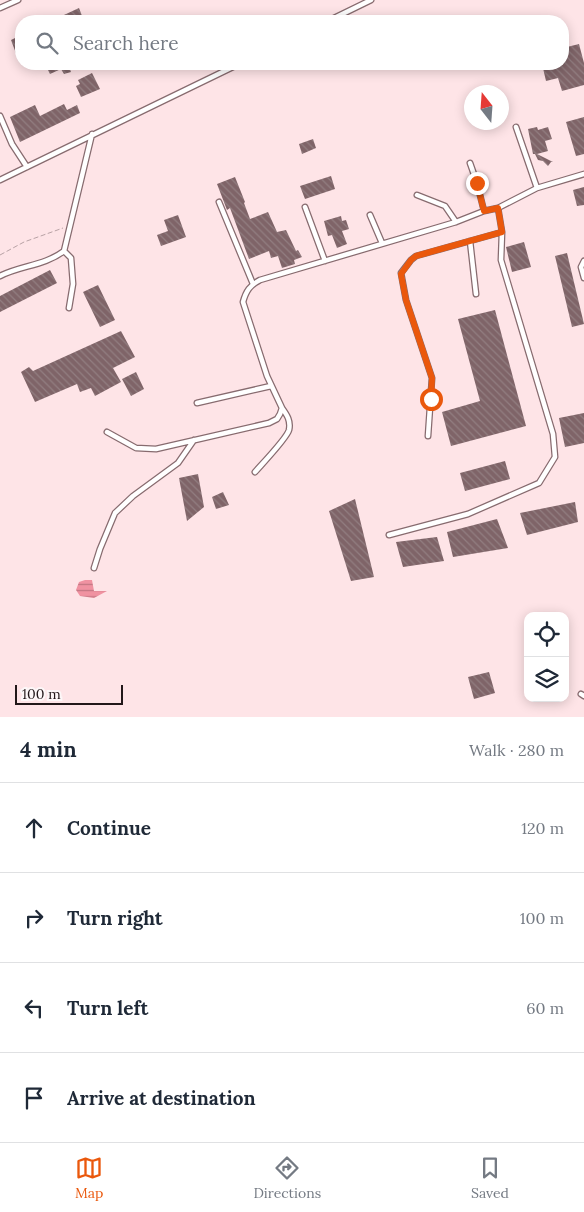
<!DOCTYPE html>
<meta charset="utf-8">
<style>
body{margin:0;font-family:Lora,serif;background:#f6f6f7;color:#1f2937}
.controls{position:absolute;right:15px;bottom:15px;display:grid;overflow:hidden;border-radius:10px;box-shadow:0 2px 12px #0003}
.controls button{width:45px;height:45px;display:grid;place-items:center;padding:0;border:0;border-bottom:1px solid #e0e1e3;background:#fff;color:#1f2937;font:25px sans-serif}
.compass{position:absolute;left:464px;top:85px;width:45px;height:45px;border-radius:50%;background:#fff;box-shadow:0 2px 12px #0003;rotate:343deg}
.scale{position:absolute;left:15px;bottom:12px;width:108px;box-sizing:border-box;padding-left:5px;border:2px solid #221719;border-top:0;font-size:14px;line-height:18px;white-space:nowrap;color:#221719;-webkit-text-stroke:4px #fdf7f8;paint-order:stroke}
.stop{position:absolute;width:15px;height:15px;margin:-11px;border:4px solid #ea580c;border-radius:50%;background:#fff}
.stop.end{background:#ea580c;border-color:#fff;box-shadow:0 1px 5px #0008}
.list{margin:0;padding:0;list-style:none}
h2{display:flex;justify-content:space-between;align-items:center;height:65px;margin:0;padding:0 20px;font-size:21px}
h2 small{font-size:16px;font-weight:400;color:#747a83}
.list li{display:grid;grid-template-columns:32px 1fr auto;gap:15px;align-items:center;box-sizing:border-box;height:90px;padding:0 20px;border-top:1px solid #e0e1e3}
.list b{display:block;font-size:19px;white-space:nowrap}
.list em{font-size:16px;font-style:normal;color:#747a83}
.icon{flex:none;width:28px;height:28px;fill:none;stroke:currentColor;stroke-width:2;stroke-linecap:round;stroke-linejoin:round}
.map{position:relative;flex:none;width:584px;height:717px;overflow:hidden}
.search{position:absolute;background:#fff;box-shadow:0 2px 12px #0003;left:15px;right:15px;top:15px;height:55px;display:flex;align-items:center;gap:12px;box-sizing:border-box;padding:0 18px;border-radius:20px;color:#747a83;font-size:19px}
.sheet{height:425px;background:#fff}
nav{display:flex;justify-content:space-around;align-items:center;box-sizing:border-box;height:70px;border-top:1px solid #e0e1e3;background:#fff;font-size:14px;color:#747a83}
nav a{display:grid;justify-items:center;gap:2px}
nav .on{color:#ea580c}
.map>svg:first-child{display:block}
</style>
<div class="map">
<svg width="584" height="717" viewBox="0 0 584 717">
<defs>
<pattern id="water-rules" width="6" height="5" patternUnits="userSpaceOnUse" patternTransform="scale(1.25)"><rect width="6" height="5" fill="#f092a1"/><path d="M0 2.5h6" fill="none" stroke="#c27682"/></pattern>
<pattern id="building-back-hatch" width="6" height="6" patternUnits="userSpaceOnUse" patternTransform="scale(1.25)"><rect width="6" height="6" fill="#7f6468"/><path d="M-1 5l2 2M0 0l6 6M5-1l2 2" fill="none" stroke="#927e81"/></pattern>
</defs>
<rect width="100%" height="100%" fill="#fee4e7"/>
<!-- water -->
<path fill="url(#water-rules)" d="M85,580h7l2,11h13l-13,7 -14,-2 -4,-6 3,-8z"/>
<!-- building -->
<path fill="url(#building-back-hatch)" d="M79,8l5,13h-33z
M21,35v19l-4,2 -6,-16z
M579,44l5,19v22l-22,6 -4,-13 -12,3 -4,-17h21v-16z
M45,64h29l-5,2 2,6 -7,2 -3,-5 -11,5z
M92,73l8,16 -19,8 -5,-11 4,-2 -2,-4z
M64,104l3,6 10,-5 3,8 -60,29 -10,-25 25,-12 5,11z
M584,117v37l-8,2 -10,-34z
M537,127l1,3 10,-3 4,12 -7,2 3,10 -11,3 16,8h-2l-3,4 -5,-5 -5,-1 -3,-6h-2l-5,-25z
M313,139l3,9 -14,6 -3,-10z
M331,176l4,13 -30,10 -5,-13z
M235,177l10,25 -1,1 6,16 18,-7 9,20 9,-2 10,21 2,-1 4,7 -8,3 1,4 -13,4 -4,-12 -7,2 -2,-7 -20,8 -19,-51 -3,2 -10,-26z
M584,187v18l-7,1 -4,-16z
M178,215l8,22 -25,9 -4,-11 11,-4 -4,-11z
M341,216l1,5 4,-1 3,9 -7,2 5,13 -10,4 -5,-13 -4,1 -4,-15z
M524,242l7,25 -19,5 -6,-25z
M567,253l17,71 -12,3 -17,-71z
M50,270l7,13 -57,29v-16z
M98,285l17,35 -15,7 -17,-35z
M495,310l31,116 -75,20 -9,-34 38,-11 -22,-82z
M121,331l14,26 -22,11 8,14 -26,14 -4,-8 -11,4 -3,-8 -42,18 -14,-30 8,-5 4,4z
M136,372l8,17 -13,7 -9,-17z
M584,413v30l-19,4 -6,-29z
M505,461l5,18 -45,12 -5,-18z
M198,474l6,33 -17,14 -8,-43z
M223,492l6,13 -13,4 -4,-12z
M355,499l19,78 -23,4 -22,-70z
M575,502l3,20 -51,13 -7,-22z
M497,519l11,29 -55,9 -6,-25z
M437,537l7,24 -41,6 -7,-25z
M489,672l6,21 -21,6 -6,-22z"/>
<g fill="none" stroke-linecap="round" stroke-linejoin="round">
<!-- service casing -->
<g stroke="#876b6f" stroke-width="7">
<path id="service" d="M0,8l18,-8
M328,21l43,-21
M0,116l12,28 15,23
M516,127l21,61
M470,163l7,20 7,28
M0,180l239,-116
M417,195l28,11 11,16
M219,202l34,82
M305,207l20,54
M370,215l12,28
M470,241l6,53
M64,251l7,7 2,26 -4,24
M584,261l-3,6 3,11
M0,276c22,-11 44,-10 64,-25l28,-117
M197,403l74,-17
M107,432l29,16 20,1 113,-26 8,-4 3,-5 2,-6 -15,-32 -24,-74c3,-11 7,-17 17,-22l196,-58 28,-11 14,-3 39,-20 47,-14
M428,436l4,-58 -26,-78 -5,-27 10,-13 5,-4 86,-24
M255,472c7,-8 32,-34 34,-42 2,-9 -2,-15 -7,-22
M389,535l79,-21 71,-31 16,-26 -2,-23 -52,-174 1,-28 -4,-24
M94,568l6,-19 15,-36 18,-17 45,-33 16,-23
M581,694l3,2"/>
</g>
<!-- path -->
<path stroke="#b8a2a5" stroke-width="1" stroke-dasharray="5 2.5" stroke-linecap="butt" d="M0,255l24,-13 39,-14"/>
<!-- service -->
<use href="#service" stroke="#fff" stroke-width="4.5"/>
</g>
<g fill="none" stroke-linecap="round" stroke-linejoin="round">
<!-- route -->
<path stroke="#ea580c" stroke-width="6" d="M431,399l1,-21 -26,-78 -5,-26 10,-14 5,-4 86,-24 -4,-24 -14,3 -7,-28"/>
</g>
</svg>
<div class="controls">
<button><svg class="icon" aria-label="locate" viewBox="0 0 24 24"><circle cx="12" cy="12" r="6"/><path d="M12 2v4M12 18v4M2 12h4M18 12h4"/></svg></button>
<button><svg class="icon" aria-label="layers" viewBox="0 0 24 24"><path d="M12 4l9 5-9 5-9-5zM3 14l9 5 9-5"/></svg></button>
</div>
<svg class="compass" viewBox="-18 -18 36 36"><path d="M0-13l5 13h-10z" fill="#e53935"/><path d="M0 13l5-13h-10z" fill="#747a83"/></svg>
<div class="scale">100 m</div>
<div class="stop" style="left:431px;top:399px"></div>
<div class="stop end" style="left:477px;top:183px"></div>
<div class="search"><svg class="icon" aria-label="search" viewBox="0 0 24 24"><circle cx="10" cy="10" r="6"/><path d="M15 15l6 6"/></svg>Search here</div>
</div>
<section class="sheet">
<h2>4 min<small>Walk · 280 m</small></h2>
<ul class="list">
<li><svg class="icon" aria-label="ahead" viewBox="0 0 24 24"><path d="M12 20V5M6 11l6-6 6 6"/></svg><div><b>Continue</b></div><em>120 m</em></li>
<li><svg class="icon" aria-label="right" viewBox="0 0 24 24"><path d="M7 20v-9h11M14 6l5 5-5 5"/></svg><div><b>Turn right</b></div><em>100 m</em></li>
<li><svg class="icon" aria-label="left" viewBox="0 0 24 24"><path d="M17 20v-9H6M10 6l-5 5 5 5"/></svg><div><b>Turn left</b></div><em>60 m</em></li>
<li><svg class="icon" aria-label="arrive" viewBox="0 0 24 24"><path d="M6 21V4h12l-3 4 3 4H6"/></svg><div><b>Arrive at destination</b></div></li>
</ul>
</section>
<nav>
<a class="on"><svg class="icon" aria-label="map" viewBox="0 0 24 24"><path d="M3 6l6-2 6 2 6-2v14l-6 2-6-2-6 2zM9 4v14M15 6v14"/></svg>Map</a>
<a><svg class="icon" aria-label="directions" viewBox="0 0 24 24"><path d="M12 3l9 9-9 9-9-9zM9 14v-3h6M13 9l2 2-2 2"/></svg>Directions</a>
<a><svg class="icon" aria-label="saved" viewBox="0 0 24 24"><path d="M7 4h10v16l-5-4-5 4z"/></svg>Saved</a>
</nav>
